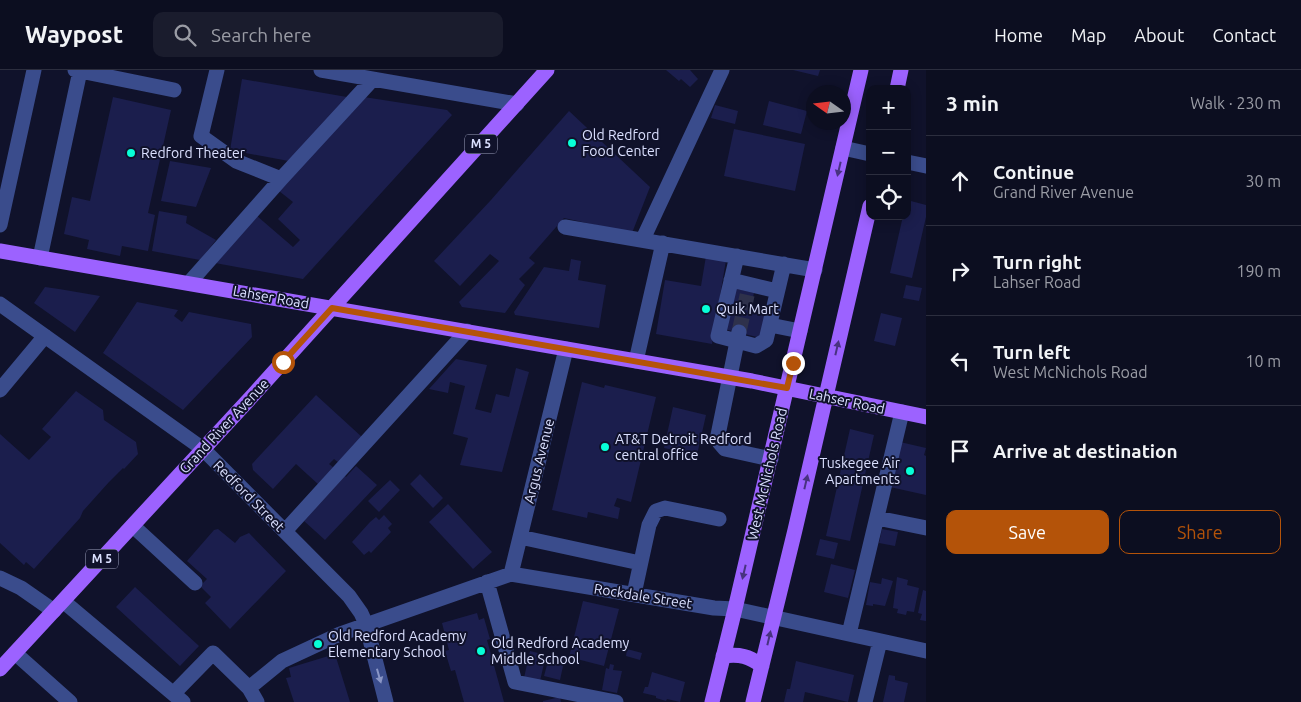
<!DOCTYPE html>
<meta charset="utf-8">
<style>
body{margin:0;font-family:Ubuntu,sans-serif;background:#1a1c2d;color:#f1f3f6}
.controls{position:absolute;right:15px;top:15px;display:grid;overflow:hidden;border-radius:10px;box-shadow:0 2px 12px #0003}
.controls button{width:45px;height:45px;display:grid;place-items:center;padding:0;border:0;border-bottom:1px solid #2c2e3e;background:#0c0e20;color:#f1f3f6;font:25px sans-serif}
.compass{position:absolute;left:806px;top:15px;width:45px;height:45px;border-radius:50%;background:#0c0e20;box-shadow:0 2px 12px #0003;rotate:284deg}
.stop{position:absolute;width:15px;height:15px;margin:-11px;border:4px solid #b45309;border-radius:50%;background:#fff}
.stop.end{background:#b45309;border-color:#fff;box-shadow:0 1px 5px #0008}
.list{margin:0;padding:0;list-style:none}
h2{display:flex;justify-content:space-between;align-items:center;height:65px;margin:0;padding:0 20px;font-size:21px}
h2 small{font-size:16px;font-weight:400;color:#9a9ca5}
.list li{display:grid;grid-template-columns:32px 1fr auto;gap:15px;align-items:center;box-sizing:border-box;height:90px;padding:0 20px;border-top:1px solid #2c2e3e}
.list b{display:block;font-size:19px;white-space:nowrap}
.list p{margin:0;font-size:16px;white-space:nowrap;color:#9a9ca5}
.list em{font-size:16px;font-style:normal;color:#9a9ca5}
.actions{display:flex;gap:10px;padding:15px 20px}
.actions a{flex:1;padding:11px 0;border:1px solid #b45309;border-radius:10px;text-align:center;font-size:18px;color:#b45309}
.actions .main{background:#b45309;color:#fff}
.icon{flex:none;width:28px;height:28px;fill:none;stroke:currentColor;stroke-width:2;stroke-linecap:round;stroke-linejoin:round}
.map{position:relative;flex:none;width:926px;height:632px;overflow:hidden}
header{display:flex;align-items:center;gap:30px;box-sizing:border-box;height:70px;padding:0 25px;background:#0c0e20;border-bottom:1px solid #2c2e3e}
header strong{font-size:24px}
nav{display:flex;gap:28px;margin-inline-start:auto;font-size:18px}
.search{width:350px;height:45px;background:#1a1c2d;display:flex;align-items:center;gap:12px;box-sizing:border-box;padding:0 18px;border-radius:10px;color:#9a9ca5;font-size:19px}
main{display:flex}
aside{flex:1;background:#0c0e20}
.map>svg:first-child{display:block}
</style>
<header>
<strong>Waypost</strong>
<div class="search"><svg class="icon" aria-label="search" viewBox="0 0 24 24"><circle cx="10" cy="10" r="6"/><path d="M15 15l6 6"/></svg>Search here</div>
<nav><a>Home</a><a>Map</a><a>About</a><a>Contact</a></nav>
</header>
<main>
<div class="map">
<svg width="926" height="632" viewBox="0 0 926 632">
<rect width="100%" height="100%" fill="#10122b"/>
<!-- building -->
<path fill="#1b1e4d" d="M666,0h24l8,9 -8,8 -9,-8 -2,2z
M793,0h27l-2,6z
M242,9l105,18 -53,65 -64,-12z
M113,27l58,13 -23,103 7,2 -7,36 -26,-5 -2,10 -33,-7 2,-9 -25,-6 8,-37 18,4z
M364,27l83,13 5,5 -149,164 -88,-16 42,-47 36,31 7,-7 -22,-21 15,-17 -14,-11z
M769,31l38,10 -6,23 -38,-9z
M715,35l23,6 -3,13 -24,-6z
M569,41l81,76 -18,46 -68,-15 -35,40 6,5 -16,16 6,6 -20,28 -43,-6 -3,-5 40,-41 -9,-7 -30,32 -26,-25 57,-61z
M734,59l71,15 -10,47 -71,-15z
M170,91l41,7 -15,39 -35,-6z
M907,130l19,5v12l-14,61 -22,-5 13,-57h4z
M159,141l28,5 -1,7 30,17 -16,20 -48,-9z
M706,186l20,4 -14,84 -56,-10 9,-54 36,6z
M571,189l10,2 -3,19 28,5 -7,43 -84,-13 -1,-3 30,-45 25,4z
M906,215l16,3 -3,13 -16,-3z
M45,217l14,2 41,7 -25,36 -41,-29z
M733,218l21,5 -4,16 17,5 -6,24 -37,-9z
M137,232l41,8 -4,6 8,6 7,-10 62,12 1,13 -69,73 -80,-57z
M881,243l21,5 -7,28 -21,-5z
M456,289l31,6 -12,44 16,4 5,-19 13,3 7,-29 13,4 -27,100 -42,-7 8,-27 -15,-4 12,-48 -15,-4 -2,11 -19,-4z
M582,312l22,6 1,-3 51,12 -25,105 -14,-4 -3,8 6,2 -2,11 -30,-7 -1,6 -35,-8z
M76,321l27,19 1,10 32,22 2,12 -14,15 -1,-1 -14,14 -26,29 -3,7 -46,51 -8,-7 -2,3 -24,-22v-109l29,26 22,-23 -9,-8z
M316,325l47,43 -24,25 -5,-4 -5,5 5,4 -15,17 -23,-21 -23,25 -20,-19 -1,-6z
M673,337l33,8 -9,40 -33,-7z
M850,359l24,6 -24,106 -24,-5z
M900,372l26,6 -2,7 2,1v39l-36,-8z
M356,396l21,19 -52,55 -21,-19 41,-45 1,1z
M420,404l23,24 -10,10 -23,-24z
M390,410l10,10 -21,22 -11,-11z
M448,434l44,48 -19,17 -44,-47z
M384,445l8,9 -4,4 3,4 -20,21 -2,-2 -5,4 -12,-13 18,-20 6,-5 3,3z
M218,459l17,14 5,-6 9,-4 37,38 -56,58 -25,-26 6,-6 -11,-11 7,-7 -20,-18 27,-31z
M882,459l16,3 -3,14 -16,-3z
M820,469l18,4 -4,16 -18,-4z
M831,494l24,6 -7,28 -24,-6z
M897,507l11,3 -1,5 12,3 -5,24 -7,-1 -1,4 -9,-2 1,-4 -5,-1z
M882,508l11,3 -8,25 -12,-2v2l-7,-1 4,-23 11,2z
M135,517l64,59 -19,20 -64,-59z
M923,520l3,1v30l-6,-1 2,-6 -4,-1z
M583,531l36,8 -15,57 -35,-9z
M477,543l2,7 5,-2 6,21 -3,1 17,62h-40l-9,-32 -4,1 -6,-20 4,-1 -7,-27z
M627,579l15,4 -2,7 -14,-4z
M530,581l16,4 -6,26 -16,-3z
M335,584l15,48h-56l-8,-24 5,-1 -2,-9z
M550,584l15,3 -5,23 -16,-4z
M796,591l58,14 -6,27 -43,-10 -2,10h-19l3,-13h3z
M610,594l4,1 -1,5 9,1 -5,22 -15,-3 4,-22 3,1z
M652,602l33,10 -5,20 -13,-3 -1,2 -10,-3v-2l-13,-3 2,-6h3z
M889,605l6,1v4l13,3 -4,19h-21z
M560,627l1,5h-18v-1z"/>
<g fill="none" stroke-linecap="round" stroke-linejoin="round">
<!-- minor-tunnel -->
<path stroke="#2e314b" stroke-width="15" stroke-dasharray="15 8" stroke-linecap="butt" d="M739,262l9,-41"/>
<!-- minor -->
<path stroke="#3a4c8c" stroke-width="15" d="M217,0l-16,66 35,25 45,18
M321,0l196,34
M80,1l94,19
M843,78l27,6
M907,92l19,4
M0,155l34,-155
M565,157l250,43
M643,169l79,-169
M737,186l-19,80 38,10 10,-6 18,-76
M40,188l40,-187 -5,-1
M731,210l46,11
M189,213l92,-104 92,-100
M0,234l203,145 146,147 12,17 5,11 20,78
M770,255l30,6
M739,262l-21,103 1,7 6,7 46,10
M636,291l27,-118
M0,320l45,-54
M877,448l49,10
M133,456l62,57
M285,461l182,-200
M520,467l120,26
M511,504l55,-225
M0,508l21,10 33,23
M487,512l28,100 101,20
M634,524l15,-69 7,-14 9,-3 54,11
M63,531l120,101
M849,564l53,-222
M15,583l55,49
M174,623l39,-40 36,35
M257,632l-8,-14 33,-27 58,-27 171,-60 203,34 21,1 191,42
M865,632l15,-61"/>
<!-- major -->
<path stroke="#9c62ff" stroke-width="15" d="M897,19l4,-19
M0,181l752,130 174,36
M723,586c17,-2 26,0 39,10
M0,599l254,-275 293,-324
M712,632l23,-93 126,-539
M753,632l42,-172 75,-324"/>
</g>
<!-- one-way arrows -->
<defs><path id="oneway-solid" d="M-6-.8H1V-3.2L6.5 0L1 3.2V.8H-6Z" transform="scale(1.25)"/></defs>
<g fill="#483280">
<use href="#oneway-solid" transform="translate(839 99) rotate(103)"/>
<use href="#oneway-solid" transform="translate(837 278) rotate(-77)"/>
<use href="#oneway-solid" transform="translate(806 412) rotate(-77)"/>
<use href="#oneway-solid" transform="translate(744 502) rotate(103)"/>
<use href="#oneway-solid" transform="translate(769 568) rotate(-77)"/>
</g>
<use fill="#8a96c6" href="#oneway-solid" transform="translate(379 606) rotate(74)"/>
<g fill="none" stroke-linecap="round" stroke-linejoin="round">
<!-- route -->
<path stroke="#b45309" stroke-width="6" d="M283,292l49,-54 455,80 6,-25"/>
</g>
<!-- markers -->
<g fill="#07ffd8" stroke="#10122b" stroke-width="2">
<circle cx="572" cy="73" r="5"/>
<circle cx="131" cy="83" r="5"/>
<circle cx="706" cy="239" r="5"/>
<circle cx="605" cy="377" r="5"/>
<circle cx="910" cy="401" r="5"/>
<circle cx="318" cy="574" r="5"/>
<circle cx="481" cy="581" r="5"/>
</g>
<g text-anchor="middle" stroke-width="4" stroke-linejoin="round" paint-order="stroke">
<!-- shield labels -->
<g fill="#10122b" stroke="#9ea2bf" stroke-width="1">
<rect x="465" y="64.5" width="32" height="19" rx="4"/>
<rect x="86" y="479.5" width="32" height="19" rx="4"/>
</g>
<g font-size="12" font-weight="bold" fill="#dbe0ff">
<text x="481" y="78">M 5</text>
<text x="102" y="493">M 5</text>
</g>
<!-- poi labels -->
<g font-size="14" fill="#dbe0ff" stroke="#10122b" text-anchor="start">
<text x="582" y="70">Old Redford<tspan x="582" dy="16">Food Center</tspan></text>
<text x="141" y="88">Redford Theater</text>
<text x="716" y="244">Quik Mart</text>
<text x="615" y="374">AT&amp;T Detroit Redford<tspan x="615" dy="16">central office</tspan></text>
<text x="900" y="398" text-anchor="end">Tuskegee Air<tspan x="900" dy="16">Apartments</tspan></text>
<text x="328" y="571">Old Redford Academy<tspan x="328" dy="16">Elementary School</tspan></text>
<text x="491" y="578">Old Redford Academy<tspan x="491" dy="16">Middle School</tspan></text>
</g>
<!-- street labels -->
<g font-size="14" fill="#dbe0ff" stroke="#10122b">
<text transform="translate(271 227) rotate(10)" y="5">Lahser Road</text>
<text transform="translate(847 331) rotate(12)" y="5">Lahser Road</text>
<text transform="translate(224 356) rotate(-47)" y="5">Grand River Avenue</text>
<text transform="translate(539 391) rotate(-76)" y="5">Argus Avenue</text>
<text transform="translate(767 404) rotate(-77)" y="5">West McNichols Road</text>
<text transform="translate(249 426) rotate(45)" y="5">Redford Street</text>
<text transform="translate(643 526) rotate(9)" y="5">Rockdale Street</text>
</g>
</g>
</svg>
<div class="controls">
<button>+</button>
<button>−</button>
<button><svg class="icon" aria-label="locate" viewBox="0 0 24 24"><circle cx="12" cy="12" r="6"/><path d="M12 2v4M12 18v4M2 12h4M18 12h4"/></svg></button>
</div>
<svg class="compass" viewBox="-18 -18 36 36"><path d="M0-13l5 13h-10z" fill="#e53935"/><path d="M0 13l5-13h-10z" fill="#9a9ca5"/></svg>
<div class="stop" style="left:283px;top:292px"></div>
<div class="stop end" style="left:793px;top:293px"></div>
</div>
<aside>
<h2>3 min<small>Walk · 230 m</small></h2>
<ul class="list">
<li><svg class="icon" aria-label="ahead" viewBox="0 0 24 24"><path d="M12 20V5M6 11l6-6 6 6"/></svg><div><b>Continue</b><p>Grand River Avenue</p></div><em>30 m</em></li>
<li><svg class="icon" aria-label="right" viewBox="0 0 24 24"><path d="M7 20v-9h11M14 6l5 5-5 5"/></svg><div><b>Turn right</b><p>Lahser Road</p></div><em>190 m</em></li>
<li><svg class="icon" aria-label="left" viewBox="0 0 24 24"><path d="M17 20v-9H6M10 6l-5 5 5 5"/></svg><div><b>Turn left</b><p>West McNichols Road</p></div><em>10 m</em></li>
<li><svg class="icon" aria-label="arrive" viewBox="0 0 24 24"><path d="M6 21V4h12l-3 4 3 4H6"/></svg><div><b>Arrive at destination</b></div></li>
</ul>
<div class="actions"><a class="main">Save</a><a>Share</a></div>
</aside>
</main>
